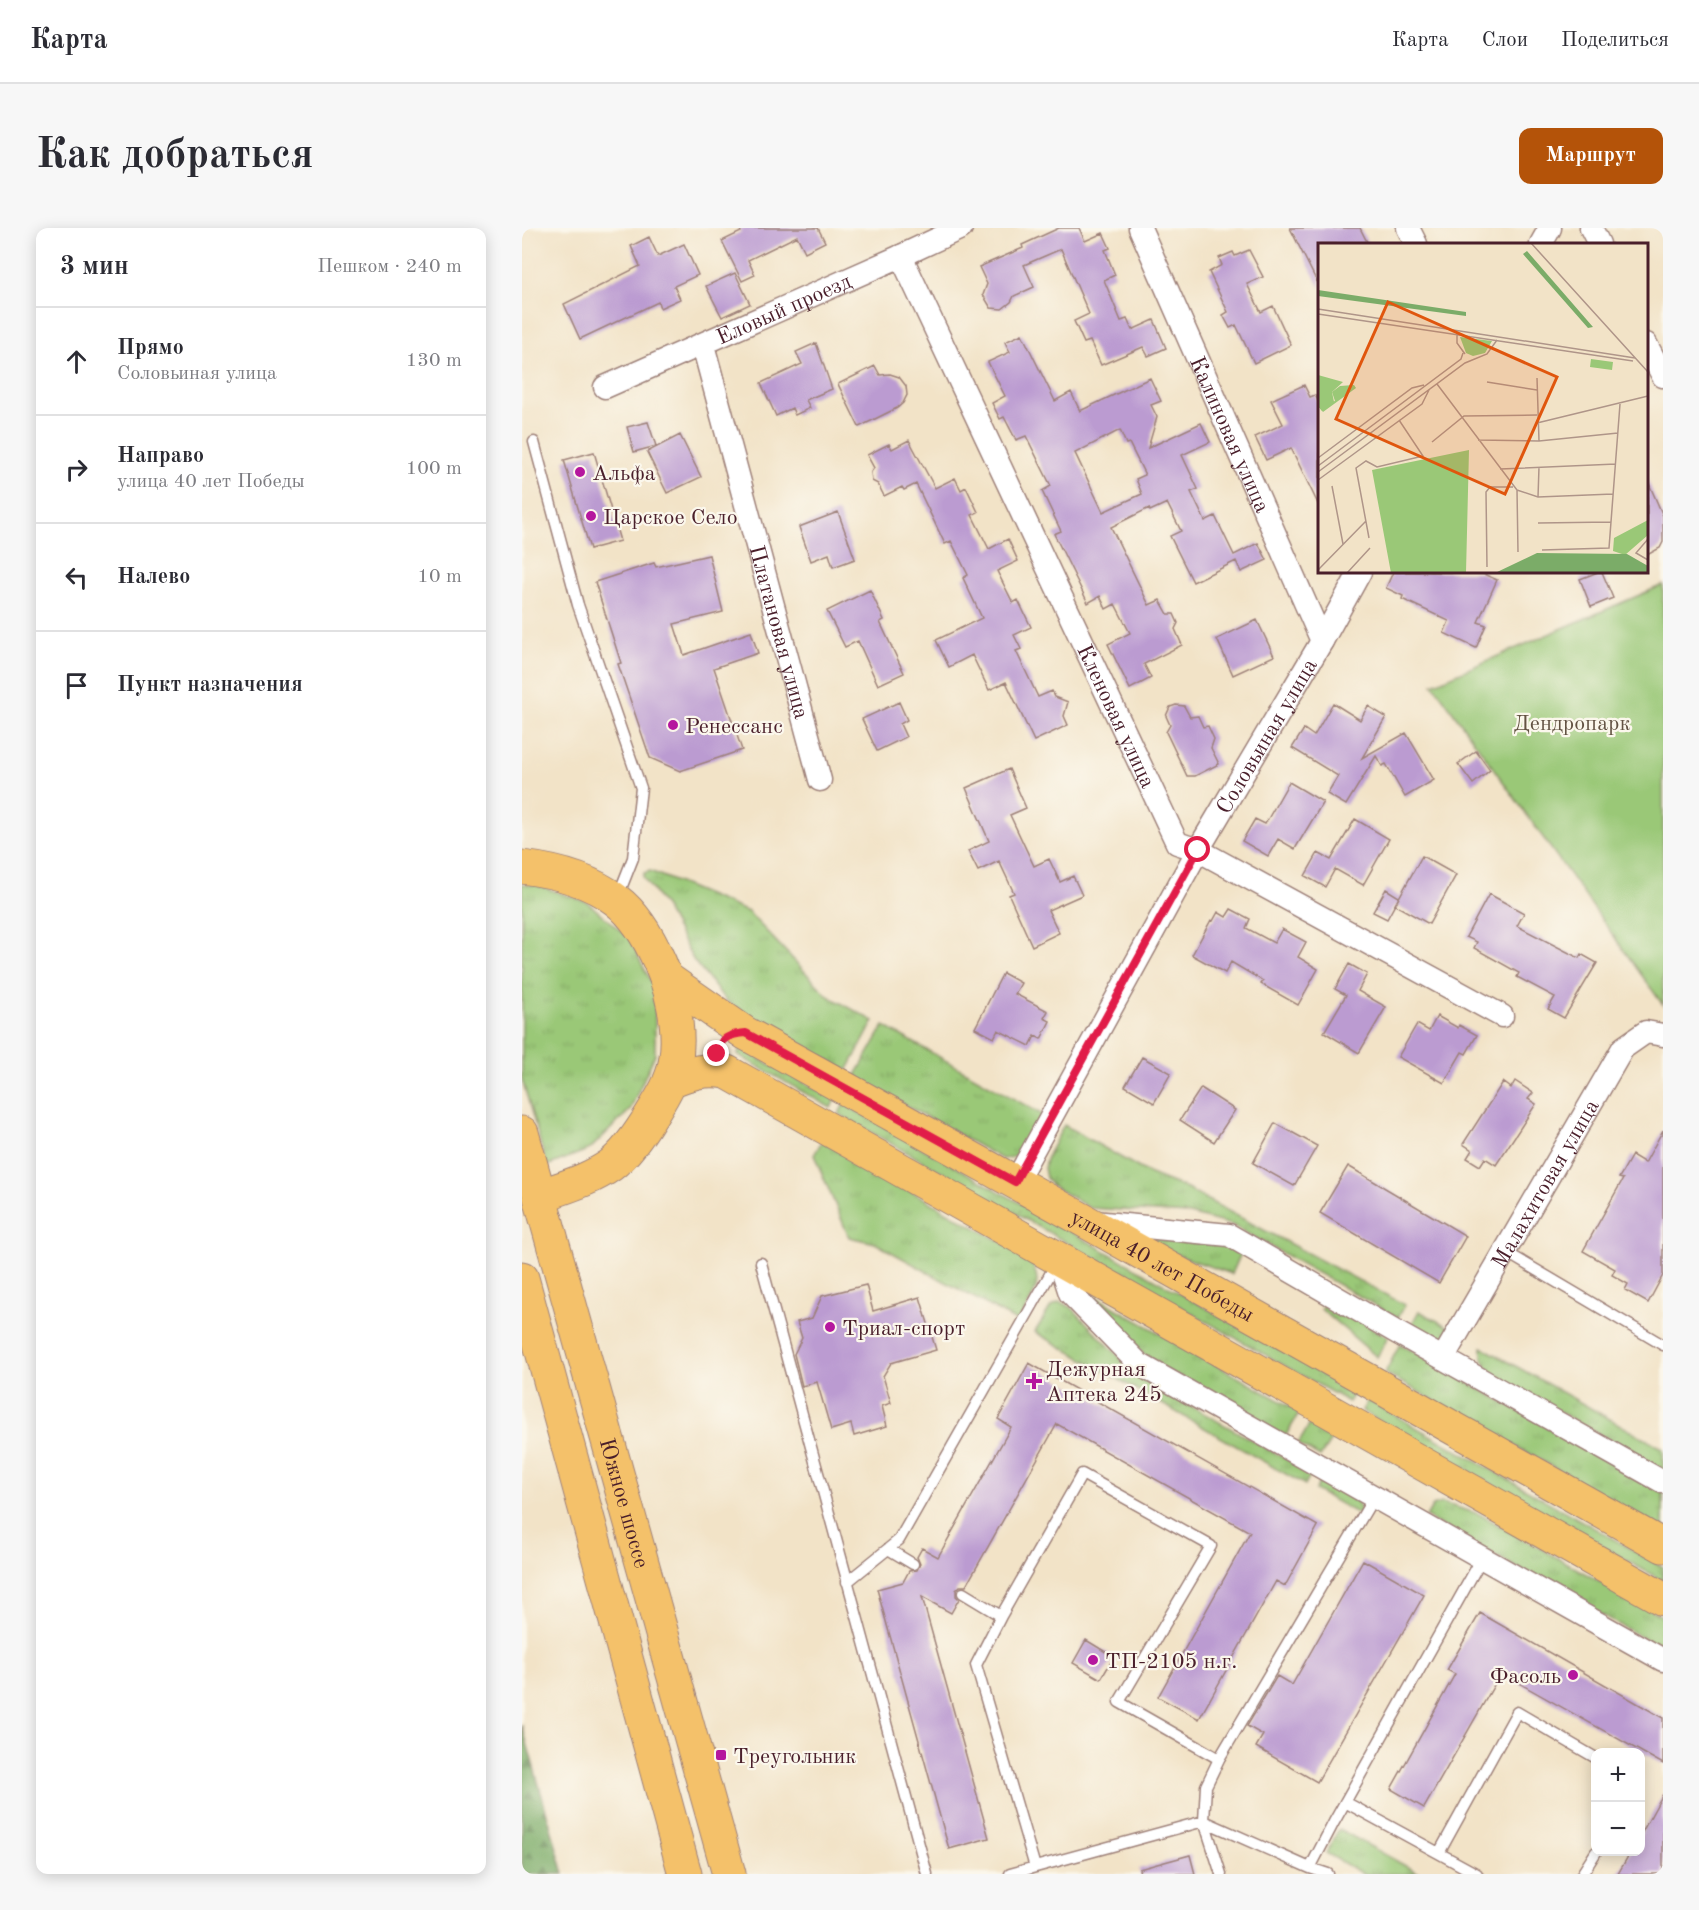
<!DOCTYPE html>
<html lang="ru">
<meta charset="utf-8">
<style>
body{margin:0;font-family:"Old Standard TT",serif;background:#f7f7f7;color:#2b2b33}
.controls{position:absolute;right:18px;bottom:18px;display:grid;overflow:hidden;border-radius:12px;box-shadow:0 3px 15px #0003}
.controls button{width:54px;height:54px;display:grid;place-items:center;padding:0;border:0;border-bottom:2px solid #e1e1e2;background:#fff;color:#2b2b33;font:30px sans-serif}
.stop{position:absolute;width:18px;height:18px;margin:-14px;border:4px solid #e11d48;border-radius:50%;background:#fff}
.stop.end{background:#e11d48;border-color:#fff;box-shadow:0 2px 6px #0008}
.list{margin:0;padding:0;list-style:none}
h2{display:flex;justify-content:space-between;align-items:center;height:78px;margin:0;padding:0 24px;font-size:26px}
h2 small{font-size:20px;font-weight:400;color:#7c7c81}
.list li{display:grid;grid-template-columns:39px 1fr auto;gap:18px;align-items:center;box-sizing:border-box;height:108px;padding:0 24px;border-top:2px solid #e1e1e2}
.list b{display:block;font-size:22px;white-space:nowrap}
.list p{margin:0;font-size:20px;white-space:nowrap;color:#7c7c81}
.list em{font-size:20px;font-style:normal;color:#7c7c81}
.icon{flex:none;width:33px;height:33px;fill:none;stroke:currentColor;stroke-width:2;stroke-linecap:round;stroke-linejoin:round}
.map{position:relative;flex:none;width:1141px;height:1646px;overflow:hidden;border-radius:12px}
header{display:flex;align-items:center;gap:36px;box-sizing:border-box;height:84px;padding:0 30px;background:#fff;border-bottom:2px solid #e1e1e2}
header strong{font-size:28px}
nav{display:flex;gap:33px;margin-inline-start:auto;font-size:21px}
.intro{display:flex;align-items:center;justify-content:space-between;box-sizing:border-box;height:144px;padding:0 36px}
h1{margin:0;font-size:42px}
.button{padding:15px 27px;border-radius:12px;background:#b45309;color:#fff;font-size:21px;font-weight:700}
main{display:flex;gap:36px;padding:0 36px}
aside{flex:1;background:#fff;border-radius:12px;box-shadow:0 3px 15px #0003}
.map>svg:first-child{display:block}
</style>
<header>
<strong>Карта</strong>
<nav><a>Карта</a><a>Слои</a><a>Поделиться</a></nav>
</header>
<div class="intro"><h1>Как добраться</h1><a class="button">Маршрут</a></div>
<main>
<aside>
<h2>3 мин<small>Пешком · 240 m</small></h2>
<ul class="list">
<li><svg class="icon" aria-label="ahead" viewBox="0 0 24 24"><path d="M12 20V5M6 11l6-6 6 6"/></svg><div><b>Прямо</b><p>Соловьиная улица</p></div><em>130 m</em></li>
<li><svg class="icon" aria-label="right" viewBox="0 0 24 24"><path d="M7 20v-9h11M14 6l5 5-5 5"/></svg><div><b>Направо</b><p>улица 40 лет Победы</p></div><em>100 m</em></li>
<li><svg class="icon" aria-label="left" viewBox="0 0 24 24"><path d="M17 20v-9H6M10 6l-5 5 5 5"/></svg><div><b>Налево</b></div><em>10 m</em></li>
<li><svg class="icon" aria-label="arrive" viewBox="0 0 24 24"><path d="M6 21V4h12l-3 4 3 4H6"/></svg><div><b>Пункт назначения</b></div></li>
</ul>
</aside>
<div class="map">
<svg width="1141" height="1646" viewBox="0 0 1141 1646">
<defs>
<pattern id="grass-tufts" width="24" height="20" patternUnits="userSpaceOnUse" patternTransform="scale(1.5)"><rect width="24" height="20" fill="#9ac877"/><path d="M3 7l-1-3M5 7V3M7 7l1-3M15 17l-1-3M17 17v-4M19 17l1-3" fill="none" stroke="#86ab67"/></pattern>
<pattern id="forest-firs" width="22" height="20" patternUnits="userSpaceOnUse" patternTransform="scale(1.5)"><rect width="22" height="20" fill="#7bac68"/><path d="M5 1l3.5 6h-7zM16 11l3.5 6h-7z" fill="#678b56"/></pattern>
</defs>
<rect width="100%" height="100%" fill="#fbf7ec"/>
<filter id="ink" filterUnits="userSpaceOnUse"><feTurbulence type="fractalNoise" baseFrequency=".0167" numOctaves="2"/><feDisplacementMap in="SourceGraphic" scale="12" xChannelSelector="R" yChannelSelector="G"/><feConvolveMatrix kernelMatrix="1 2 1 2 8 2 1 2 1" color-interpolation-filters="sRGB"/></filter>
<filter id="wash" filterUnits="userSpaceOnUse"><feTurbulence type="fractalNoise" baseFrequency=".008" numOctaves="4" result="noise"/><feDisplacementMap in="SourceGraphic" scale="24" xChannelSelector="R" yChannelSelector="G"/><feGaussianBlur stdDeviation="1.35" result="paint"/><feColorMatrix in="noise" values="0 0 0 0 0 0 0 0 0 0 0 0 0 0 0 0 0 1.4 0 .05"/><feComposite in="paint" operator="in"/></filter>
<g filter="url(#wash)">
<rect width="100%" height="100%" fill="#f2e3c7"/>
<!-- grass -->
<path fill="url(#grass-tufts)" stroke="#727451" stroke-width="1.5" d="M128,643l98,41 80,84 46,25 -27,50 -120,-69 -33,-41 -30,-55 -21,-29 1,-4z
M0,656l14,1 51,17 42,36 26,52v64l-25,56 -40,39 -43,17 -25,-87z
M362,798l159,89c-10,18 -17,44 -41,44l-147,-82z
M217,820l96,51 -4,9 -93,-53z
M322,876l511,288 -6,10 -510,-288z
M542,897l84,48 35,14 222,118 -7,13 -166,-93 -43,-11 -99,-6 -39,-23 -5,-7 -2,-10 2,-9z
M300,913l204,115c22,26 6,41 -8,66l-143,-79 -26,-6 -35,-82z
M615,1006l87,11 17,8 -9,21 -55,-19z
M556,1059l222,125 -15,25 -134,-75z
M803,1073l63,36 -11,20 -56,-48z
M538,1074l11,5 69,71 171,95 -6,12 -270,-153 16,-26z
M897,1083l37,20 -13,11h-7l-26,-15z
M878,1116l263,148v37l-278,-156z
M960,1119l181,102v21l-167,-94c-9,-8 -16,-16 -14,-29z
M846,1172l295,167v14l-301,-170z
M788,1196l22,14 -12,19 -22,-13z
M799,1251l37,23 2,8 -2,4 -43,-24z
M920,1275l37,11 184,103v32l-237,-132 7,-11z
M817,1601l81,45h-57l-37,-21z"/>
<!-- forest -->
<path fill="url(#forest-firs)" stroke="#62664a" stroke-width="1.5" d="M0,1497l42,149h-42z"/>
<!-- park -->
<path fill="#9ac877" stroke="#727451" stroke-width="1.5" d="M1141,357v420l-230,-321z"/>
<g id="blocks">
<!-- building -->
<path fill="#bb9bd1" fill-rule="evenodd" d="M217,0h79l7,14 -20,10 -8,-16 -49,24 7,15 -13,6 -20,-40 19,-9z
M537,0h20l6,13 18,-8 7,15 -5,2 10,25 -11,5 17,41 6,-2 5,11 22,-10 12,28 -18,8 -5,-9 -42,18 -11,-24 -6,2 -10,-22 15,-7 -28,-65 -37,16 10,22 -20,9 -3,6 -9,7 -11,-1 -8,-13 4,-11 -8,-17 44,-19 -1,-3z
M768,0h70l8,16h-48v44z
M127,9l9,19 26,-12 14,31 -24,11 6,13 -20,9 -2,-6 -78,37 -16,-35 76,-38 -9,-20z
M727,22l14,27 -16,7 14,28 12,-6 18,39 -37,18 -18,-38 -6,3 -7,-13 5,-3 -19,-40 13,-7 -3,-7 14,-6 2,4z
M213,45l15,31 -28,13 -16,-31z
M500,106l33,67 16,-9 9,19 70,-33 11,23 -10,4 6,12 -9,31 53,-25 9,19 -28,13 16,34 -7,3 14,29 10,-5 19,39 24,-12 9,17 -26,12 -5,-11 -43,21 -23,-46 11,-5 -14,-28 -17,8 -1,-3 -38,19 38,78 11,-5 8,14h6l4,9 -3,6 7,16 -38,19 7,14 -21,11 -22,-45 22,-11 -15,-29 -9,5 -6,-13 -12,7 -34,-69 7,-3 -19,-40 9,-5 -25,-50 -10,4 -12,-23 -4,2 -8,-16 13,-7 -17,-34 22,-10 -5,-10zM598,202l6,14 3,-1 16,32 -9,4 6,15 -39,18 -28,-59z
M294,115l16,46 -26,11 4,8 -15,7 -3,-7 -16,8 -15,-33 41,-19 -6,-12z
M353,138l5,9 10,-1 9,3 7,9 1,9 -4,8 -6,5 -38,19 -21,-43z
M782,157l6,12 5,-2 5,10v103l-29,-60 -25,12 -11,-23 28,-13 -12,-24z
M126,194l8,24 -22,6 -7,-25z
M158,207l21,42 -34,16 -20,-41z
M387,212l26,48 20,-10 6,12 5,-3 12,25 -6,3 17,34 19,-10 10,22 -21,10 16,32 5,-3 13,27 -17,8 7,14 -5,2 22,46 14,-6 3,6 13,5 -4,14 4,9 -34,16 -28,-59 -17,8 -17,-35 -23,12 -13,-27 46,-22 -19,-40 5,-3 -17,-34 -6,3 -29,-60 -12,6 -2,-3 -18,9 -6,-12 -6,-3 -1,-9 3,-4 -7,-13 22,-11 3,5z
M72,224l26,89 -30,8 -26,-89z
M1125,251l16,37v26l-3,6 -13,7z
M316,284l17,47 -22,8 -4,-13 -18,7 -12,-34z
M187,327l14,57 -49,12 10,31 67,-23 7,21 -44,15 28,82 -62,21 -30,-13 -32,-94 3,-1 -26,-81 59,-19 2,4z
M871,344h86l18,8 -19,42 8,3 -10,23 -32,-15 5,-12 -47,-22 1,-3 -17,-8z
M1076,344h4l11,26 -22,9 -11,-28z
M348,362l14,30 -4,2 24,51 -26,12 -20,-44 -13,6 -18,-36z
M735,392l17,36 -41,19 -16,-36z
M377,474l8,18 -7,4 6,13 -29,14 -15,-32z
M811,475l27,17 8,-14 18,11 -24,41 44,-25 28,47 -29,17 -19,-33 -4,2 -6,-10 -30,49 -19,-11 11,-18 -46,-28 12,-19 10,7z
M654,477l8,1 6,11 8,-1 5,11 5,-1 6,13 -3,9 8,16 -24,12h-8l-21,-44 4,-7 -4,-9 4,-9z
M954,523l14,19 -17,14 -15,-20z
M487,541l17,39 -16,7 24,51 15,-7 11,23 13,-6 9,19 -34,15 11,23 -27,13 -23,-51 5,-2 -15,-32 -21,10 -10,-20 21,-10 -23,-53z
M767,554l34,20 -28,47 -17,-10 -10,17 -26,-15 13,-22 10,5z
M833,591l34,20 -26,46 -28,-16 -10,18 -20,-11 13,-23 13,7z
M900,628l34,19 -27,49 -34,-19z
M864,661l13,8 -12,22 -14,-7z
M967,666l35,19 -7,13 62,32 2,-4 16,9 -33,55 -16,-9 7,-12 -38,-20 2,-4 -45,-25 3,-6 -11,-5z
M709,681l19,10 -4,9 28,15 8,-14 24,13 -8,15 20,12 -20,36 -37,-21 2,-3 -32,-19 -6,11 -33,-18 19,-35 2,1 5,-9 8,5z
M827,736l18,10 -9,17 28,16 -27,46 -35,-21 22,-37 -11,-6z
M481,745l18,10 -6,11 33,17 -4,7 6,3 -9,18 -6,-3 -5,10 -32,-16 -4,8 -19,-10z
M915,788l21,12 1,-3 18,10 -11,19 -4,-2 -18,31 -46,-26 19,-33 12,7z
M620,829l29,16 -17,30 -29,-17z
M993,853l18,12 -5,6 8,5 -40,61 -11,-7 -5,8 -13,-8 5,-8 -9,-6 40,-62 8,6z
M679,860l34,22 -21,32 -34,-22z
M753,895l42,23 -23,40 -41,-23z
M1141,902v145l-15,28 -23,-13 3,-6 -16,-9 3,-6 -32,-18 40,-72 -4,-1 13,-23 13,8z
M826,938l118,70 -27,47 -119,-70z
M344,1057l7,26 47,-14 16,53 -45,13 -8,13 8,27 -9,3 5,20 -33,10 -3,-12 -20,6 -14,-48 -15,4 -8,-32 8,-16 -5,-16 15,-4 10,-22z
M507,1135l289,163 -33,60 -9,-5 -77,138 -41,-22 92,-165 -193,-108 -91,162h-6l-4,4v6l3,3 -8,14 -29,-16 67,241 -40,11 -72,-260 26,-7 6,-11 8,-1 3,-6 -3,-7 5,-9 16,9 73,-130 -13,-8z
M841,1332l61,35 -107,187 -61,-35 7,-12 -16,-9 30,-50 15,9z
M958,1385l183,105v46l-162,-91 -77,135 -33,-19 64,-115 -8,-4z
M564,1412l28,17 -13,22 -28,-16z
M1141,1566v80h-45l13,-23h10v-17z
M668,1627l5,19h-55l-1,-5z"/>
</g>
</g>
<g filter="url(#ink)">
<use href="#blocks" fill-opacity="0" stroke="#9e8179" stroke-width="1.5"/>
<g fill="none" stroke-linecap="round" stroke-linejoin="round">
<!-- service casing -->
<g stroke="#9e8179" stroke-width="13">
<path id="service" d="M12,214l44,163 63,183 -8,70 -15,38
M982,1023l159,94
M239,1035l166,611
M366,1321l25,15
M325,1354l52,-42 158,-278
M441,1365l38,23
M823,1574l132,72
M917,1625l78,-141 79,46
M513,1639l-59,-202 25,-49 81,-142 129,72 -92,156 100,57
M788,1640l18,6
M488,1646l194,-53 106,47 24,-46 148,-264
M699,1646l-17,-53 2,-35 13,-27 155,-262
M1060,1646l14,-22"/>
</g>
<!-- minor casing -->
<g stroke="#9e8179" stroke-width="25">
<g id="minor">
<path id="s1" d="M618,0l182,413"/>
<path d="M886,0l8,16"/>
<path d="M1069,0l8,16"/>
<path d="M1019,16l9,-16"/>
<path id="s2" d="M379,28l276,587 21,7 304,166"/>
<path d="M1124,116l17,32"/>
<path id="s3" d="M181,117l117,435"/>
<path id="s4" d="M83,159l296,-131 60,-28"/>
<path id="s5" d="M493,955l183,-333 124,-209 38,-69"/>
<path d="M572,994l135,13 167,97 267,150"/>
<path d="M537,1031l11,34 69,71 524,296"/>
<path id="s6" d="M921,1130l180,-310 23,-16 17,3"/>
</g>
</g>
<!-- primary casing -->
<g stroke="#9e8179" stroke-width="35">
<g id="primary">
<path d="M0,639c33,4 67,12 94,33 20,15 34,40 44,63 15,35 25,84 9,120 -6,14 -15,27 -23,40 -9,14 -21,31 -35,42 -21,15 -47,22 -71,31"/>
<path id="s7" d="M144,750l79,55 340,188 578,325"/>
<path d="M148,853c20,-8 35,-13 57,-9l936,527"/>
<path id="s8" d="M0,905l207,741"/>
<path d="M0,1050l163,596"/>
</g>
</g>
<!-- service -->
<use href="#service" stroke="#fff" stroke-width="10"/>
<!-- minor -->
<use href="#minor" stroke="#fff" stroke-width="22"/>
<!-- primary -->
<use href="#primary" stroke="#f4c16a" stroke-width="33"/>
</g>
</g>
<g fill="none" stroke-linecap="round" stroke-linejoin="round" filter="url(#ink)">
<!-- route -->
<path stroke="#e11d48" stroke-width="8" d="M195,826c2,-16 13,-20 29,-21l269,149 183,-332"/>
</g>
<!-- markers -->
<g fill="#b5179e" stroke="#fbf7ec" stroke-width="2">
<circle cx="58" cy="244" r="6"/>
<circle cx="69" cy="288" r="6"/>
<circle cx="151" cy="497" r="6"/>
<circle cx="308" cy="1099" r="6"/>
<path d="M509 1144h6v6h6v6h-6v6h-6v-6h-6v-6h6z"/>
<circle cx="571" cy="1432" r="6"/>
<circle cx="1051" cy="1447" r="6"/>
<rect x="193" y="1521" width="12" height="12" rx="3"/>
</g>
<g text-anchor="middle" stroke-width="4.5" stroke-linejoin="round" paint-order="stroke">
<!-- street labels -->
<g font-size="22" fill="#4a1f2b" stroke="#fbf7ec">
<text dy="8" stroke="none"><textPath href="#s4" startOffset="195">Еловый проезд</textPath></text>
<text dy="8" stroke="none"><textPath href="#s1" startOffset="225">Калиновая улица</textPath></text>
<text dy="8" stroke="none"><textPath href="#s3" startOffset="297">Платановая улица</textPath></text>
<text dy="8" stroke="none"><textPath href="#s2" startOffset="508">Кленовая улица</textPath></text>
<text dy="8" stroke="none"><textPath href="#s5" startOffset="513">Соловьиная улица</textPath></text>
<text dy="8" stroke="none"><textPath href="#s6" startOffset="202">Малахитовая улица</textPath></text>
<text dy="8" stroke="none"><textPath href="#s7" startOffset="574">улица 40 лет Победы</textPath></text>
<text dy="8" stroke="none"><textPath href="#s8" startOffset="384">Южное шоссе</textPath></text>
</g>
<!-- poi labels -->
<g font-size="22" fill="#4a1f2b" stroke="#fbf7ec" text-anchor="start">
<text x="70" y="252">Альфа</text>
<text x="81" y="296">Царское Село</text>
<text x="163" y="505">Ренессанс</text>
<text x="320" y="1107">Триал-спорт</text>
<text x="524" y="1148">Дежурная<tspan x="524" dy="25">Аптека 245</tspan></text>
<text x="583" y="1440">ТП-2105 н.г.</text>
<text x="1039" y="1455" text-anchor="end">Фасоль</text>
<text x="211" y="1535">Треугольник</text>
</g>
<!-- park labels -->
<g font-size="22" fill="#625242" stroke="#fbf7ec">
<text x="1050" y="502">Дендропарк</text>
</g>
</g>
<!-- overview -->
<g transform="translate(796 15)">
<rect width="330" height="330" fill="#f2e3c7"/>
<path d="M142,94l32,4 -7,12 -12,3 -7,-3zM273,116l22,3 -1,8 -22,-3zM36,142l2,3 -33,24 -5,-6 17,-5 -3,-9 8,-6zM330,277v15l-23,20 -12,-4 1,-13z" fill="#9ac877"/>
<path d="M209,8l66,76 -5,1 -65,-74zM0,47l148,22v4l-148,-20zM219,310l90,1 21,12v7h-153z" fill="#7bac68"/>
<path d="M0,132l25,7 -11,10 2,10 -12,9 -4,-5zM151,207l-3,123h-75l-19,-103z" fill="#9ac877"/>
<path fill="none" stroke="#af9589" stroke-width="1.5" d="M213,0l117,129M0,66l317,49M0,71l315,47M139,91v9l8,11M219,135l2,63M169,139l50,8M119,141l80,106 1,62M219,180l111,-27M160,197l61,1 79,-8M114,199l32,-26 73,-1M0,215l94,-70 12,-3M0,223l143,-107 2,-6M182,226l116,-5M0,229l147,-109 22,-9 10,-14M0,237l104,-76 7,-14M14,243l11,58M199,247l21,7 75,-3M220,254l1,-30M220,280l73,-1M51,295l-13,-70 10,-7 11,6 46,-11 -24,-36M330,296l-12,14 12,7M224,307l67,-2 11,-144M169,324l-1,-75 4,-5h23M0,327l48,-49M29,330l23,-25"/>
<path fill="#e0560e" fill-opacity="0.15" stroke="#e0560e" stroke-width="3" d="M70,59l169,75 -52,117 -169,-75z"/>
<rect width="330" height="330" fill="none" stroke="#4a1f2b" stroke-width="3"/>
</g>
</svg>
<div class="controls">
<button>+</button>
<button>−</button>
</div>
<div class="stop" style="left:676px;top:622px"></div>
<div class="stop end" style="left:195px;top:826px"></div>
</div>
</main>
